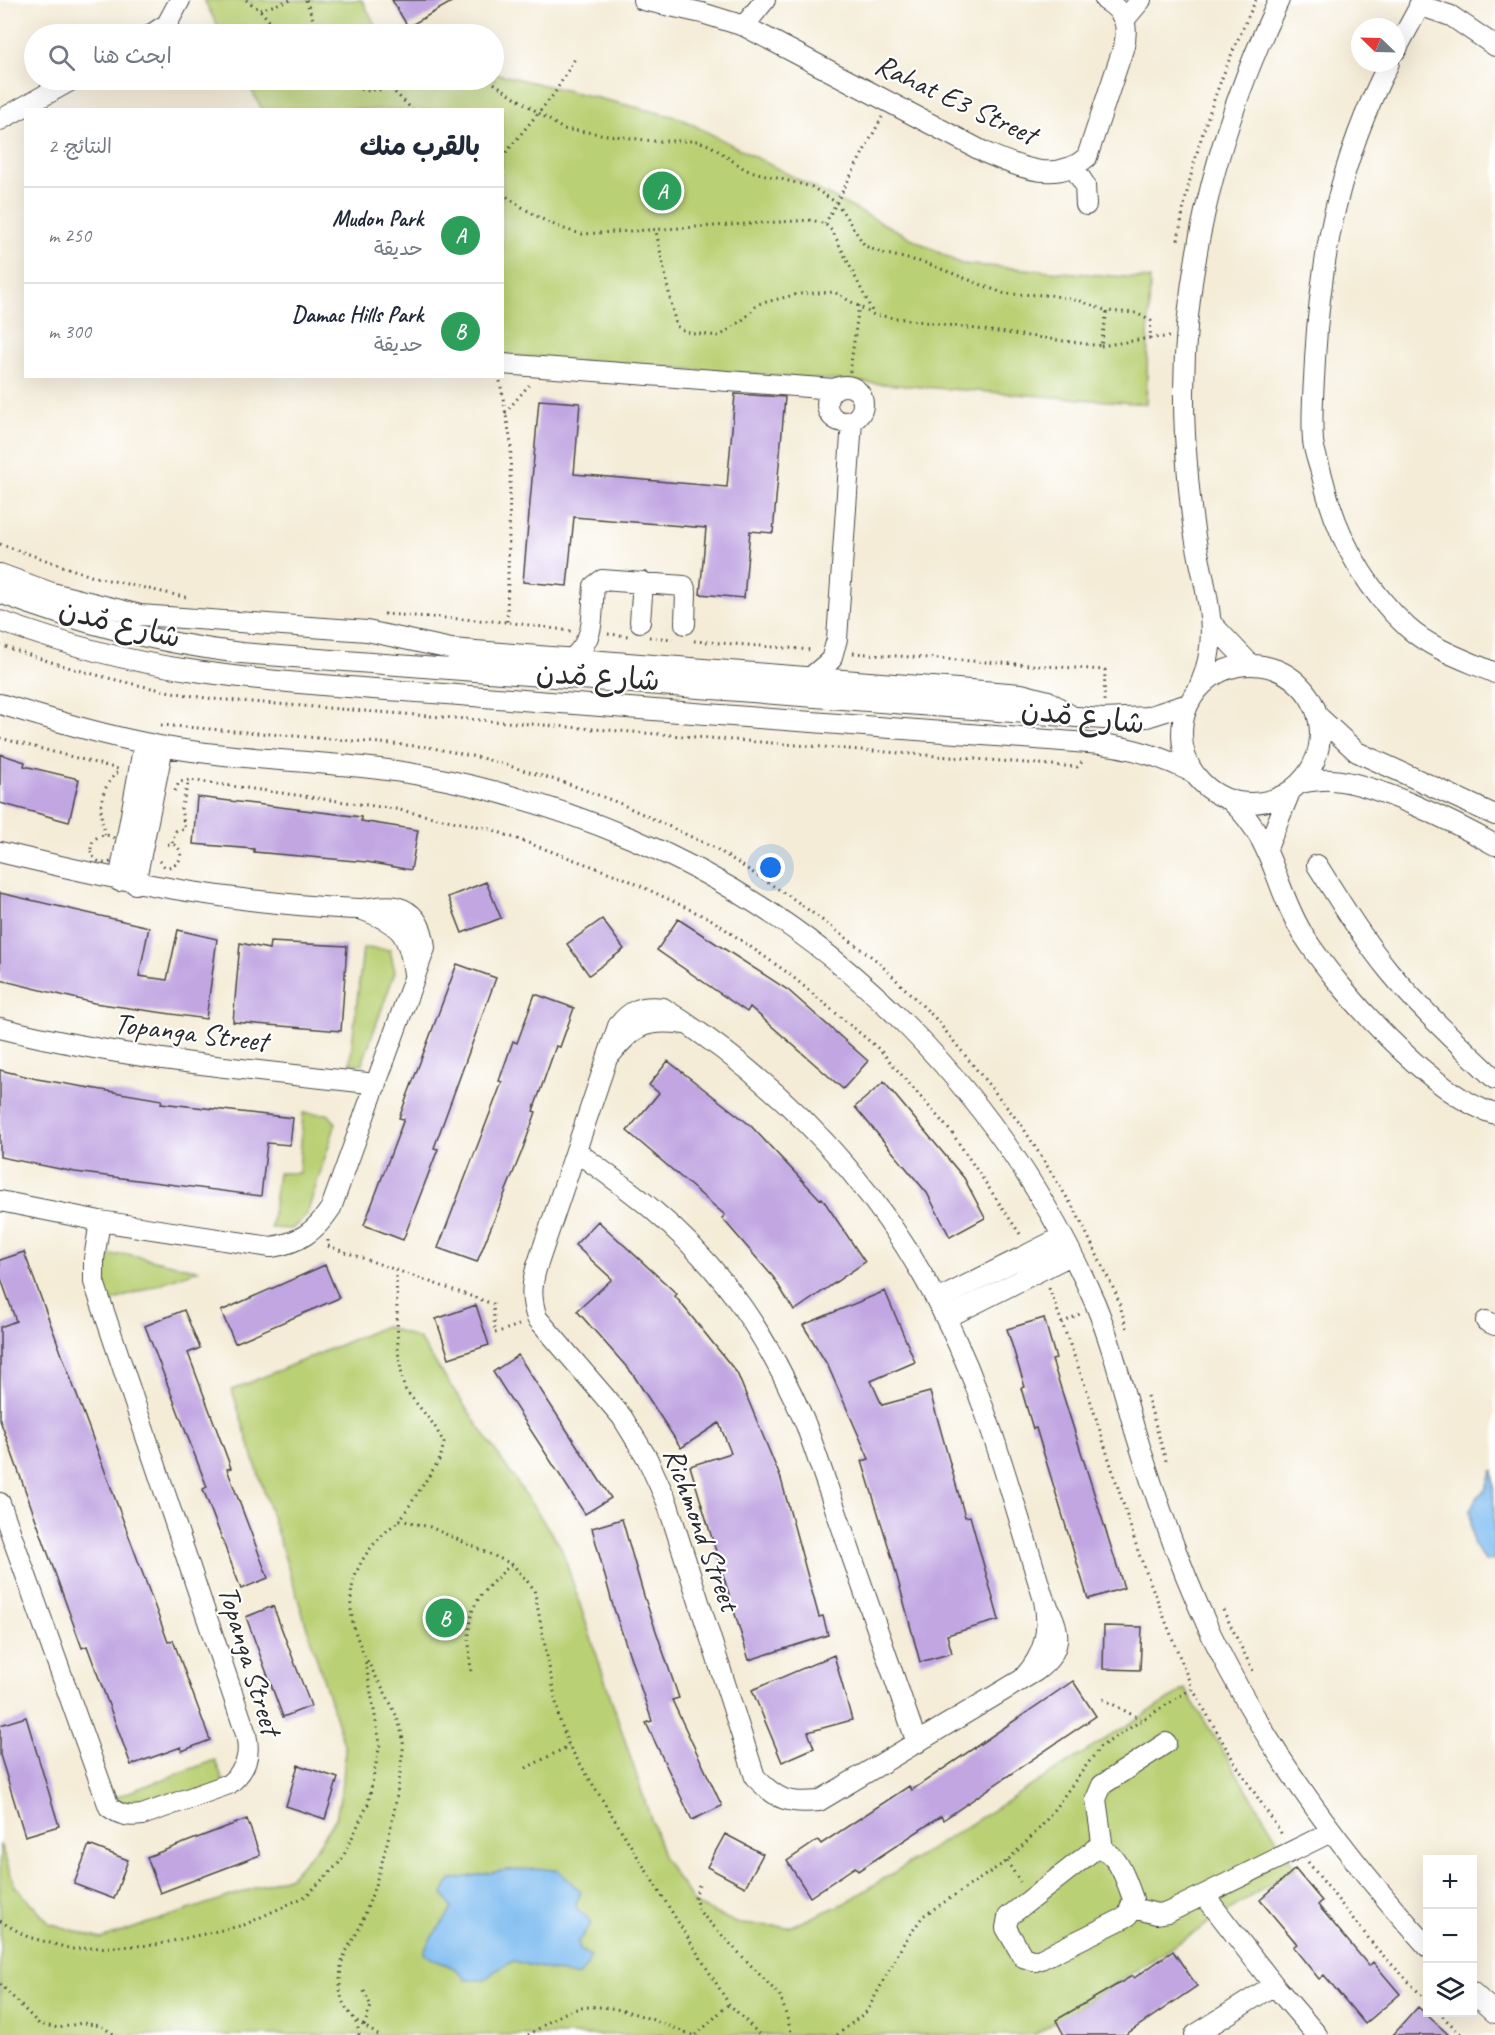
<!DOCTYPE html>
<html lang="ar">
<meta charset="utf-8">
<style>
body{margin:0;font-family:Caveat,"Playpen Sans Arabic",sans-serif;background:#f6f6f7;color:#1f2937;direction:rtl}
.controls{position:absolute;right:18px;bottom:18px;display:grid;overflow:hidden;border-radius:0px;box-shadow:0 6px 24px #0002}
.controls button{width:54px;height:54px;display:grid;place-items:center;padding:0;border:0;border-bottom:2px solid #e0e1e3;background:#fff;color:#1f2937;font:30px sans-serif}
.compass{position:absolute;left:1351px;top:18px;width:54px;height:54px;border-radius:50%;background:#fff;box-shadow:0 6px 24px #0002;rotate:293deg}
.you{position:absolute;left:771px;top:868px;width:21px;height:21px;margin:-15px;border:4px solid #fff;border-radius:50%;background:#1a73e8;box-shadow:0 0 0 9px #1a73e833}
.badge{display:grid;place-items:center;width:39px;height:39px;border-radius:50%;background:#ea580c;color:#fff;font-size:20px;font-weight:700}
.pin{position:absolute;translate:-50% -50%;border:3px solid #fff;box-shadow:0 2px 6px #0006}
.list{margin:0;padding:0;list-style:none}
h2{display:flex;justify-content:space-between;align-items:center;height:78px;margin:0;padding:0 24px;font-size:26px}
h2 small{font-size:20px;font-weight:400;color:#747a83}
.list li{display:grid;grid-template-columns:39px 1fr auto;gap:18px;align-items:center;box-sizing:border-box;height:96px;padding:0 24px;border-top:2px solid #e0e1e3}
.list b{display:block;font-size:22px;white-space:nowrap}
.list p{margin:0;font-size:20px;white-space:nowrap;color:#747a83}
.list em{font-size:20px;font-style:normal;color:#747a83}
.icon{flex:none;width:33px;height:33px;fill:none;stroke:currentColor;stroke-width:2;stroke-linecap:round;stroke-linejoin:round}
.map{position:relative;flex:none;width:1495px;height:2035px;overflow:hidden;direction:ltr}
.search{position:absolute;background:#fff;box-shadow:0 6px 24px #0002;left:24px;top:24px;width:480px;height:66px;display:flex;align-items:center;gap:15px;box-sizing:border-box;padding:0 21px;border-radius:33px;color:#747a83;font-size:22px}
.panel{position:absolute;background:#fff;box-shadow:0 6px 24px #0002;left:24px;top:108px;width:480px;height:270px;border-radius:0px;direction:rtl}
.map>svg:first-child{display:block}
</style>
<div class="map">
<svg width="1495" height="2035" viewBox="0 0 1495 2035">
<rect width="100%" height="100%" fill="#fff"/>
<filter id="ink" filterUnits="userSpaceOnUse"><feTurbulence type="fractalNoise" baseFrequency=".0167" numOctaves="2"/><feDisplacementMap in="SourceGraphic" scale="12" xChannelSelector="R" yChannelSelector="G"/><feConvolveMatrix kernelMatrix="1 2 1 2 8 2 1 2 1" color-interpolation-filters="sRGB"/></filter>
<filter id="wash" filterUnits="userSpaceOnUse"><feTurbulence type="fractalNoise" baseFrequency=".008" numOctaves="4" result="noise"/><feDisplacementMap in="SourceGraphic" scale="24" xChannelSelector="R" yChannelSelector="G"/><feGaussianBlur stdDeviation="1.35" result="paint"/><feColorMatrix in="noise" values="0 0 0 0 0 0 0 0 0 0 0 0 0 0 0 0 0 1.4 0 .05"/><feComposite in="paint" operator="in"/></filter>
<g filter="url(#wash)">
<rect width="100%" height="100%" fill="#f4ecd7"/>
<!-- green -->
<path fill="#bad075" stroke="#727e50" stroke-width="1.5" d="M204,0h158l18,34h-158z
M494,73l186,45 281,146 189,15 -4,125 -643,-49 -1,-245 -240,-1 -16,-29h248z
M363,948l27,2 5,22 -33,92 -12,-1z
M303,1113l25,1 8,9 -29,91 -15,15 -21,-1 7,-55h21z
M127,1254l71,16 -94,34 -6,-29 10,-19z
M385,1326l34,13 142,208 103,312 31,45 44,20 51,3 57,-25 338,-213 110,179 -260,167h-1035v-191l15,42 34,37 52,16 190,-63 26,-29 19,-29 7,-35 2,-35 -113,-358z
M215,1760l9,24 -100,35 -8,-22z"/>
<!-- water -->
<path fill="#7dbbf0" stroke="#54738e" stroke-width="1.5" d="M1493,1470l2,90 -10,1 -12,-18 -3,-32 5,-11 10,-10z
M557,1869l24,23 -5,12 2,7 9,6 4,7 -13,18 2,8 10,6 -3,10 -9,11 -65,-16 -18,10 -10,9h-19c-16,-21 -27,-13 -42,-27 6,-20 19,-26 28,-45l-9,-14 7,-14 56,-10z"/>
<g id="blocks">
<!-- building -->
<path fill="#c1a6e2" d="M392,0h63l-47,27z
M735,394l50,3 -12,136 -23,-2 -6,67 -44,-4 6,-66 -132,-11 -7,69 -44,-4 16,-182 41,3 -6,71 153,13z
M0,754l25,8 -1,4 55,13 -10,43 -69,-19z
M197,797l164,20v4l57,9 -7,40 -44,-8 -113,-10v-3l-61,-5z
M486,882l15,36 -39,15 -14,-36z
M0,893l149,34 -10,49 28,4 11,-50 39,9 -11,80 -112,-16 -94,-23z
M602,919l22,30 -35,26 -22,-31z
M678,919l110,71 80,71 -25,28 -93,-82 -3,5 -90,-62z
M270,942l77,4 -6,85 -108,-9 7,-79 29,6z
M457,964l39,14 -62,170 4,1 -35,91 -39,-15 40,-106 -5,-1z
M535,994l39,14 -14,39 -4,-1 -23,65 3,1 -14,39 -45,111 -39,-14 64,-166 -3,-1 14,-40 4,2z
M668,1061l82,64 70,74 2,-1 43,64 -71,49 -20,-33 -52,-60 3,-3 -98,-84 32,-38 -10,-8z
M0,1070l37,9 125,21 -1,3 132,15 -3,27 -23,-2 -6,53 -186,-24 -75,-15z
M884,1082l80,96 21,40 -35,19 -23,-44 -72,-86z
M598,1221l79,73 -2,2 62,77 44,106 38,138 4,-1 5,19 -79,25 -59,-194 41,-13 -12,-30 -38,25 -49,-75 -55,-62 35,-32 -37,-34z
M24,1252l144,390 5,-2 37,100 -28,11 -1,-4 -50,18 -44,-119 -5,2 -82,-228v-93l16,-6 -16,-45v-16z
M325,1265l14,33 -104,45 -14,-32z
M885,1291l30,71 -44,19 11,24 48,-13 35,125 5,-1 29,104 -52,15 5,18 -32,9 -28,-104 -30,-97 7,-2 -41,-93 -25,-41z
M476,1305l13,40 -40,13 -13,-39z
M184,1310l16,38 -12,5 43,115 -4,1 41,109 -27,11 -38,-100 4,-2 -62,-161z
M1044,1318l12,41 -4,1 72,228 -36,11 -52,-171 -3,1 -12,-41 4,-1 -18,-58z
M518,1355l93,143 -26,16 -92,-142z
M622,1519l22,77 35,102 -7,2 50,106 -30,14 -46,-97 6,-2 -39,-115 -21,-78z
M273,1606l38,100 -28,11 -37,-100z
M1104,1626l38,1 -2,43 -37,-1z
M834,1655l18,65 -44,12 6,16 -32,14 -30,-72z
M1073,1681l23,35 -153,104 -2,-4 -83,55 -3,-4 -45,30 -23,-36 31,-21 3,4 88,-58 3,4z
M26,1717l33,109 -34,10 -25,-81v-30z
M298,1765l40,13 -13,41 -39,-13z
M247,1819l13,36 -100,38 -13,-36z
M725,1834l38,20 -18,33 -38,-20z
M89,1845l39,15 -14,39 -40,-15z
M1295,1869l27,32 -4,4 51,61 4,-4 27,32 -35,30 -41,-49 -5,4 -26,-32 4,-3 -37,-44z
M1173,1951l24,35 -72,49h-61l-8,-15 76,-44 2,2z
M1418,2007l31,28h-56z"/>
</g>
</g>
<g filter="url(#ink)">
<use href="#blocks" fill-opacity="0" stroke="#494845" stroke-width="1.5"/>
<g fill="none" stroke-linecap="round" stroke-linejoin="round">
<!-- minor casing -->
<g stroke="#494845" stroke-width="22">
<path id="minor" d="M643,0l59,13 42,13 242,127c33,14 70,31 101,4l37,-111c5,-22 0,-35 -19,-46
M1419,5l32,11 44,30
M1125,19l16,-19
M744,26l21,-26
M152,34l15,-10 13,-24
M1396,50l27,-50
M1389,63c-49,96 -68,188 -74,296 -1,27 -4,55 -2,82 1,11 6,23 9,35 14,59 40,109 85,151 24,22 59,33 88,46
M0,120l72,-40
M1074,168l11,17 1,20
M502,364l332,25
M827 404a18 18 0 1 1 36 0a18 18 0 1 1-36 0Z
M0,574l52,19 88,22 227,16 84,18 570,45 27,7 22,14
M0,593c78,30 158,50 241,60l862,66 44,-2 41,-13
M0,621c61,22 124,40 189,49 97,15 196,19 294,27 206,17 412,30 618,47 34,4 61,13 91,28
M640,622l3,-40
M1212,624l37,39
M573,658c24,-23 18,-42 21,-72l8,-6 82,6 2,6 -1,32
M1182 734a69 69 0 1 1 138 0a69 69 0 1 1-138 0Z
M811,677l20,-17 6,-21 15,-218
M1200,685c24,-55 2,-100 -6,-155 -5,-31 -7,-64 -9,-95 -8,-150 30,-301 94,-435
M0,704c53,16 105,32 160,42 88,16 178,14 266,30 71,13 140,35 207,63 207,87 373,260 462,464 17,41 28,86 40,128 21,69 46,138 76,203 55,116 131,218 217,313
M1319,717l38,35 138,63
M1300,783c11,-2 21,-4 32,-3 41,2 126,44 163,65
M1231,801c44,40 43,87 73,135 35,55 129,160 191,178
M1267,848l23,-56
M0,852c83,20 165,38 250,48 36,4 74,8 109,9 12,0 25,-5 37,-2 20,5 27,21 29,41l-94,260c-16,24 -32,35 -60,39l-171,-26 -100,-20
M1317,865c23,36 45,73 72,106 32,39 70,73 106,108
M119,881l25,-138
M135,884l28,-137
M363,910c38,14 46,24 51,64
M0,1028c124,31 250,42 377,56
M612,1053c23,-29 36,-34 73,-29
M576,1151c26,20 53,38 77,59 72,60 116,129 153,215l111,318
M937,1300l125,-63
M946,1318l125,-63
M1486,1321l9,4
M0,1503l109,304c11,8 19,10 33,8l87,-31c17,-14 22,-28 17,-50l-152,-452v-23l6,-38
M1024,1677c21,-23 26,-46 20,-77 -21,-66 -39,-134 -63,-199 -61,-168 -167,-297 -318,-393 -21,-3 -33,2 -45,18l-82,243c-5,18 -5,31 1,49l85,99 25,41 20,44 88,275c22,23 33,27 64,24l217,-130c29,-21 25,-43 8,-71
M1095,1849c22,-1 31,31 38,50l-5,17 -87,43 -6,2 -12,-4 -17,-29 2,-11z
M1103,1849l-7,-50 6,-14 64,-42
M1205,1896l69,89 43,50
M1133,1908l24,6 12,-2 162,-80
M1472,1992l23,21
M1195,2035l79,-50"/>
</g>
<!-- path -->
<path stroke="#494845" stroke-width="3" stroke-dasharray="1.5 4.5" stroke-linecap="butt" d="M246,0l14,10 20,24
M306,0l9,25 10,9
M260,10l30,-10
M346,80c15,18 41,10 59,0
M382,80l31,30
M489,80l74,49 90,12h45l13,5 35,24 66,17 25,16 28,43 17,7 44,10 79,31 45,1 31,6 26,10 -6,35 -227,-31 -40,-23 -36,2 -40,10 -13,14 -25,18 -31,-3 -13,-7 -20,-95
M502,157l52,-63 22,-37
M502,193c26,19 49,34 80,41l230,-14 13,4 8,8 40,81
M825,224l57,-107
M1178,240c13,-85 41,-163 78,-240
M1150,338l19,-1
M1101,346l49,-8 1,-17 -15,-8 -29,-2
M849,378l10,-73
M500,381l11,62 -4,179
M505,413l24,-28
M0,544l91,32 98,22
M384,614l123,8 64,9
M608,634l20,2
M649,637l24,2
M694,641l119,9
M0,645c70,25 140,43 213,54l864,68 6,-6
M853,653l252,17 -1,31
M161,725l267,22 58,12 83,25 50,19 96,45 80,52 81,60 59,58 87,108 54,86 41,84 10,33
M0,738l122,32
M175,791l4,-9 10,-2 206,29 95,20 134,49 88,42 76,53 92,77 72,83 70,104
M105,835c-7,-24 -6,-47 14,-64
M91 849a14 14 0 1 1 28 0a14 14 0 1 1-28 0Z
M172,843l4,-12 9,-2 -4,-20 8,-29
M159,861l6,6c23,0 19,-28 -1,-22
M328,1240v6l165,58 2,29 24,-8
M396,1270l2,81 6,37 30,37 10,18 -4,16 -40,61
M1049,1288l40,108 50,158 53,134 43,75 48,73
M1062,1323l18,-9
M1147,1396l20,68
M1223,1610l30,61
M471,1671c-5,-59 -4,-67 41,-107
M1103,1699l39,21
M526,1768l43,-22
M1007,1861l13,21
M1308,1862l69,87 51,53
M699,1885l-4,12 4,14 82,86 11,38
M0,1921l28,16 44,12 83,-4 89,-20 62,-29 35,-35 27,-57 12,-60 -15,-85
M0,1984l39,40 20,4 23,-5 19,3 14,9
M364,1991l7,15 -7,20
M1438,2012l24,23
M357,2021l21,14
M359,2035c-2,-21 -13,-21 -17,-36 -3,-8 -2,-23 -1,-32 1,-14 16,-31 21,-45 19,-49 34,-106 39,-159 1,-7 3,-15 2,-22 -4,-31 -24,-56 -37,-83 -29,-57 -16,-100 34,-138l30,7 82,37 22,25 25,129 10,28 160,258 31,31
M528,2035c14,-8 29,-20 45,-25 38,-12 85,13 120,25
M696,2035l33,-31
M837,2035l30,-24 37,-68 19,-27 84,-55 34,-34 59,-80 91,-58"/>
<!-- minor -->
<use href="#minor" stroke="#fff" stroke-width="20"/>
</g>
</g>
<g text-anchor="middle" stroke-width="4.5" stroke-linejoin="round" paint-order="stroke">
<!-- street labels -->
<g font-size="30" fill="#2b2b2b" stroke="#fff">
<text transform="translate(956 99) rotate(25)" y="10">Rahat E3 Street</text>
<text transform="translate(120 623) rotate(14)" y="10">شارع مُدن</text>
<text transform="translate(598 676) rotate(4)" y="10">شارع مُدن</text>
<text transform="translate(1083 716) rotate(7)" y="10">شارع مُدن</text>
<text transform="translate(191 1032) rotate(7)" y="10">Topanga Street</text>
<text transform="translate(702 1529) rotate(70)" y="10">Richmond Street</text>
<text transform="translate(250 1660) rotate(73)" y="10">Topanga Street</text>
</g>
</g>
</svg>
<div class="controls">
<button>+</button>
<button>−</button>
<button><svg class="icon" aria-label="layers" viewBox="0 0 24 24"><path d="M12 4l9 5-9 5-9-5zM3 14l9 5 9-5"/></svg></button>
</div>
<svg class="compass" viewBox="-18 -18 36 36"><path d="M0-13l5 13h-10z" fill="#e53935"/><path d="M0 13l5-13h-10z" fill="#747a83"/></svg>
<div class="you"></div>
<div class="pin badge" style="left:662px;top:191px;background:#2e9e5b">A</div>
<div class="pin badge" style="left:445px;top:1618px;background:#2e9e5b">B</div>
<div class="search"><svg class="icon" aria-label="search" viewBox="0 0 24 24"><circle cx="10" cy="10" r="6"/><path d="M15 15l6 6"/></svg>ابحث هنا</div>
<section class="panel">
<h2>بالقرب منك<small>النتائج: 2</small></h2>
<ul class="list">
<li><span class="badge" style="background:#2e9e5b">A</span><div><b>Mudon Park</b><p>حديقة</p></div><em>250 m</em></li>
<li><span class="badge" style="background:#2e9e5b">B</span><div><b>Damac Hills Park</b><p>حديقة</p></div><em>300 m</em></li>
</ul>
</section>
</div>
